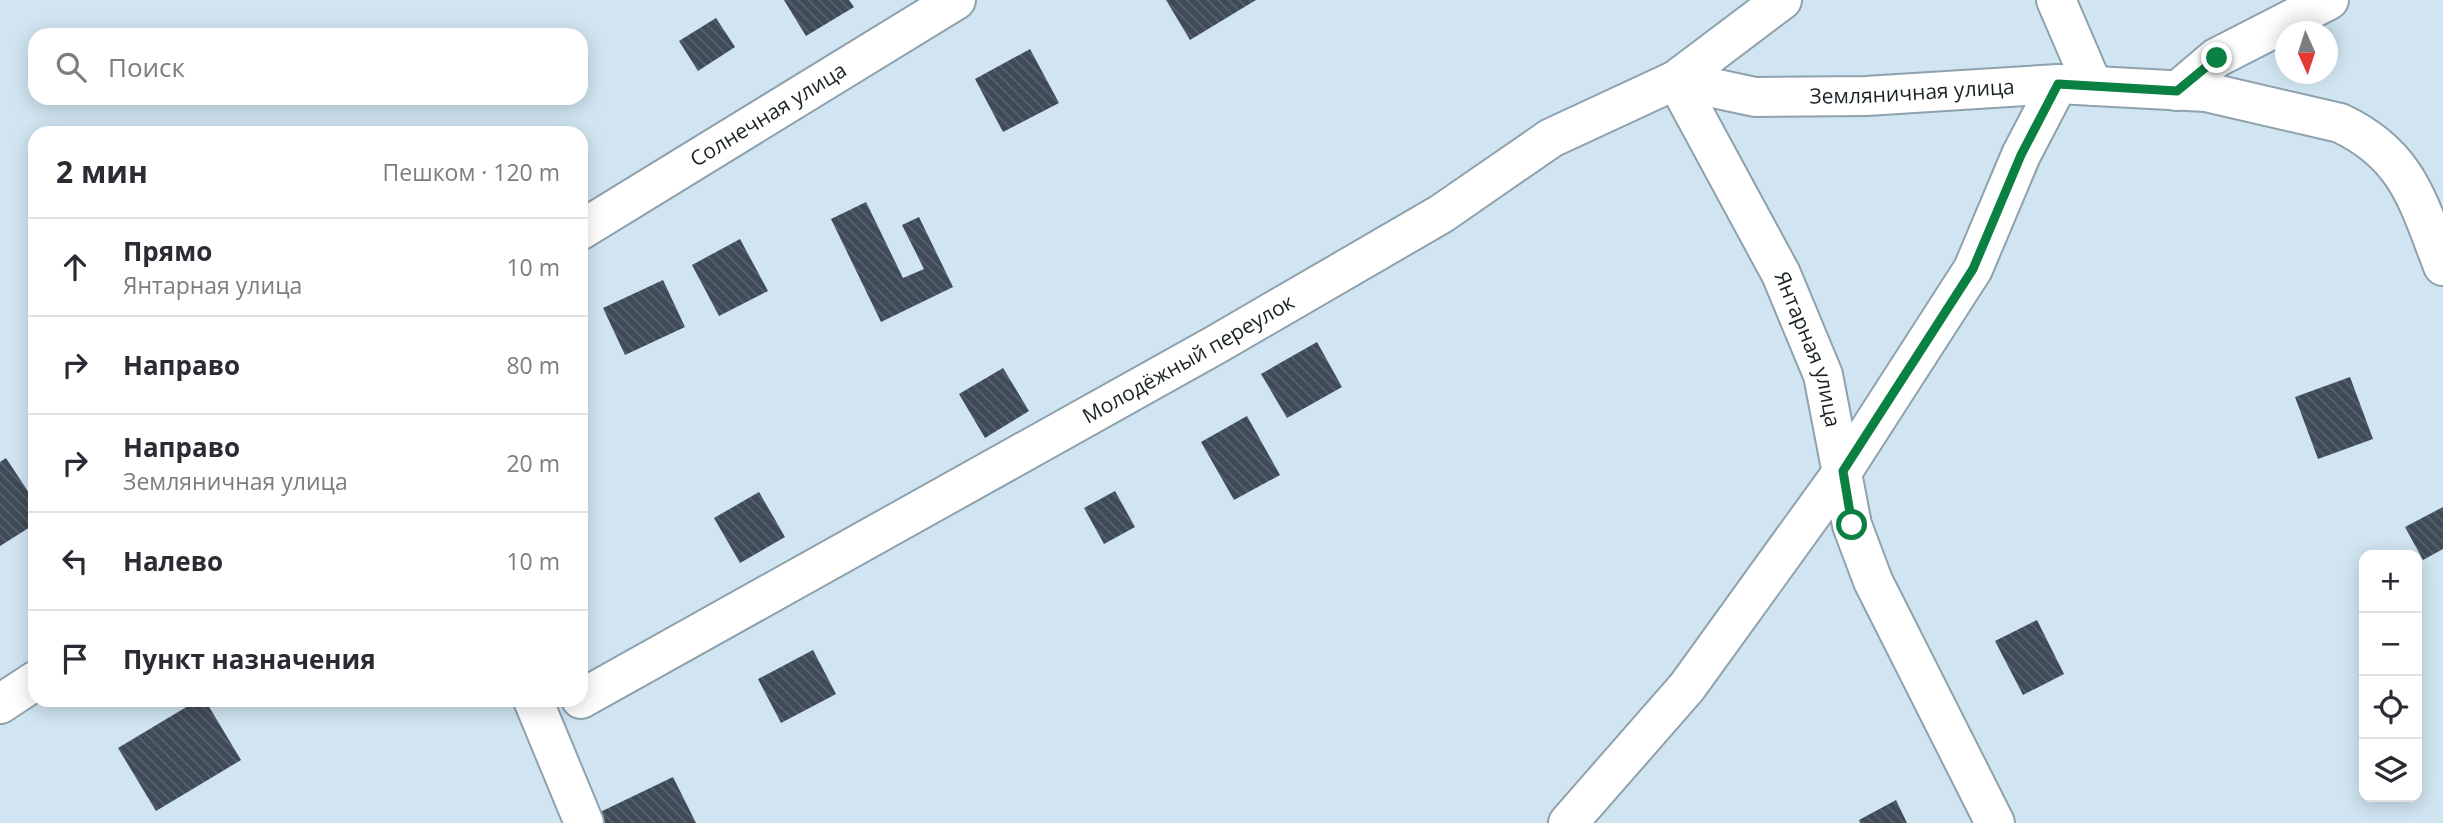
<!DOCTYPE html>
<html lang="ru">
<meta charset="utf-8">
<style>
body{margin:0;font-family:"Open Sans",sans-serif;background:#f7f7f7;color:#2b2b33}
.controls{position:absolute;right:21px;bottom:21px;display:grid;overflow:hidden;border-radius:14px;box-shadow:0 4px 18px #0003}
.controls button{width:63px;height:63px;display:grid;place-items:center;padding:0;border:0;border-bottom:2px solid #e1e1e2;background:#fff;color:#2b2b33;font:35px sans-serif}
.compass{position:absolute;left:2275px;top:21px;width:63px;height:63px;border-radius:50%;background:#fff;box-shadow:0 4px 18px #0003;rotate:177deg}
.stop{position:absolute;width:21px;height:21px;margin:-16px;border:5px solid #0b8043;border-radius:50%;background:#fff}
.stop.end{background:#0b8043;border-color:#fff;box-shadow:0 2px 7px #0008}
.list{margin:0;padding:0;list-style:none}
h2{display:flex;justify-content:space-between;align-items:center;height:91px;margin:0;padding:0 28px;font-size:30px}
h2 small{font-size:23px;font-weight:400;color:#7c7c81}
.list li{display:grid;grid-template-columns:46px 1fr auto;gap:21px;align-items:center;box-sizing:border-box;height:98px;padding:0 28px;border-top:2px solid #e1e1e2}
.list b{display:block;font-size:26px;white-space:nowrap}
.list p{margin:0;font-size:23px;white-space:nowrap;color:#7c7c81}
.list em{font-size:23px;font-style:normal;color:#7c7c81}
.icon{flex:none;width:38px;height:38px;fill:none;stroke:currentColor;stroke-width:2;stroke-linecap:round;stroke-linejoin:round}
.map{position:relative;flex:none;width:2443px;height:823px;overflow:hidden}
.search{position:absolute;background:#fff;box-shadow:0 4px 18px #0003;left:28px;top:28px;width:560px;height:77px;display:flex;align-items:center;gap:18px;box-sizing:border-box;padding:0 24px;border-radius:21px;color:#7c7c81;font-size:26px}
.panel{position:absolute;background:#fff;box-shadow:0 4px 18px #0003;left:28px;top:126px;width:560px;height:581px;border-radius:21px}
.map>svg:first-child{display:block}
</style>
<div class="map">
<svg width="2443" height="823" viewBox="0 0 2443 823">
<defs>
<pattern id="building-back-hatch" width="6" height="6" patternUnits="userSpaceOnUse" patternTransform="scale(1.75)"><rect width="6" height="6" fill="#404b59"/><path d="M-1 5l2 2M0 0l6 6M5-1l2 2" fill="none" stroke="#59626d"/></pattern>
</defs>
<rect width="100%" height="100%" fill="#d0e5f1"/>
<!-- building -->
<path fill="url(#building-back-hatch)" d="M784,0h65l5,7 -48,29z
M1166,0h90l-66,40z
M716,18l19,29 -37,24 -19,-30z
M1030,49l29,54 -56,29 -28,-53z
M866,202l37,76 21,-9 -22,-44 17,-8 34,70 -72,35 -50,-103z
M740,239l28,52 -49,25 -27,-51z
M663,280l22,47 -60,28 -22,-47z
M1317,342l25,45 -55,31 -26,-44z
M1003,368l26,43 -44,27 -26,-44z
M2350,377l23,62 -55,20 -23,-62z
M1247,416l33,59 -46,25 -33,-58z
M6,458l29,44v22l-35,22v-84z
M1115,491l20,36 -31,17 -20,-36z
M759,492l26,45 -45,26 -26,-45z
M2443,507v42l-20,11 -18,-33z
M2037,620l27,54 -41,21 -28,-54z
M813,650l23,44 -55,29 -23,-44z
M198,700h7l36,60 -85,51 -38,-63z
M673,777l23,46h-96l-4,-9z
M1896,800l11,23h-47l-1,-3z"/>
<g fill="none" stroke-linecap="round" stroke-linejoin="round">
<!-- minor casing -->
<g stroke="#8ea1ad" stroke-width="42">
<g id="minor">
<path d="M2056,0l37,86"/>
<path id="s1" d="M1676,80l79,17 111,-1 192,-12 148,8 134,31c68,32 78,79 103,143"/>
<path id="s2" d="M1676,80l105,194 42,101 29,150 21,56 122,242"/>
<path d="M2177,91l39,-33 113,-58"/>
<path id="s3" d="M581,230l375,-230"/>
<path id="s4" d="M581,699l636,-355 224,-130 110,-76 125,-58 106,-80"/>
<path d="M533,700l51,123"/>
<path d="M0,704l35,-23"/>
<path d="M1568,823l119,-136 156,-216 130,-202 48,-114 37,-71"/>
</g>
</g>
<!-- minor -->
<use href="#minor" stroke="#fff" stroke-width="38"/>
</g>
<g fill="none" stroke-linecap="round" stroke-linejoin="round">
<!-- route -->
<path stroke="#0b8043" stroke-width="9" d="M1852,525l-9,-54 130,-202 48,-114 37,-71 119,7 40,-33"/>
</g>
<g text-anchor="middle" stroke-width="7" stroke-linejoin="round" paint-order="stroke">
<!-- street labels -->
<g font-size="21" fill="#1b2327" stroke="#ddf2ff">
<text dy="7" stroke="none"><textPath href="#s1" startOffset="238">Земляничная улица</textPath></text>
<text dy="7" stroke="none"><textPath href="#s3" startOffset="220">Солнечная улица</textPath></text>
<text dy="7" stroke="none"><textPath href="#s2" startOffset="301">Янтарная улица</textPath></text>
<text dy="7" stroke="none"><textPath href="#s4" startOffset="696">Молодёжный переулок</textPath></text>
</g>
</g>
</svg>
<div class="controls">
<button>+</button>
<button>−</button>
<button><svg class="icon" aria-label="locate" viewBox="0 0 24 24"><circle cx="12" cy="12" r="6"/><path d="M12 2v4M12 18v4M2 12h4M18 12h4"/></svg></button>
<button><svg class="icon" aria-label="layers" viewBox="0 0 24 24"><path d="M12 4l9 5-9 5-9-5zM3 14l9 5 9-5"/></svg></button>
</div>
<svg class="compass" viewBox="-18 -18 36 36"><path d="M0-13l5 13h-10z" fill="#e53935"/><path d="M0 13l5-13h-10z" fill="#7c7c81"/></svg>
<div class="stop" style="left:1852px;top:525px"></div>
<div class="stop end" style="left:2217px;top:58px"></div>
<div class="search"><svg class="icon" aria-label="search" viewBox="0 0 24 24"><circle cx="10" cy="10" r="6"/><path d="M15 15l6 6"/></svg>Поиск</div>
<section class="panel">
<h2>2 мин<small>Пешком · 120 m</small></h2>
<ul class="list">
<li><svg class="icon" aria-label="ahead" viewBox="0 0 24 24"><path d="M12 20V5M6 11l6-6 6 6"/></svg><div><b>Прямо</b><p>Янтарная улица</p></div><em>10 m</em></li>
<li><svg class="icon" aria-label="right" viewBox="0 0 24 24"><path d="M7 20v-9h11M14 6l5 5-5 5"/></svg><div><b>Направо</b></div><em>80 m</em></li>
<li><svg class="icon" aria-label="right" viewBox="0 0 24 24"><path d="M7 20v-9h11M14 6l5 5-5 5"/></svg><div><b>Направо</b><p>Земляничная улица</p></div><em>20 m</em></li>
<li><svg class="icon" aria-label="left" viewBox="0 0 24 24"><path d="M17 20v-9H6M10 6l-5 5 5 5"/></svg><div><b>Налево</b></div><em>10 m</em></li>
<li><svg class="icon" aria-label="arrive" viewBox="0 0 24 24"><path d="M6 21V4h12l-3 4 3 4H6"/></svg><div><b>Пункт назначения</b></div></li>
</ul>
</section>
</div>
